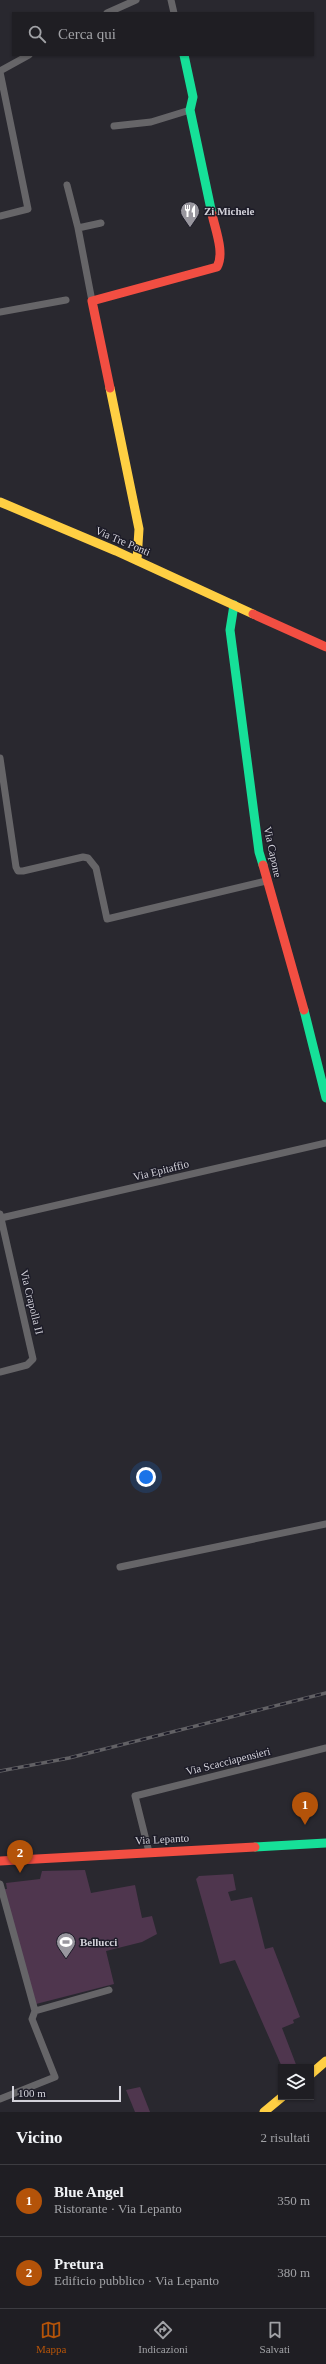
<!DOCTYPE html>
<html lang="it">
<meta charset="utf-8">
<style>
body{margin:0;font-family:"Times New Roman",serif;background:#2c2b30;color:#f1f3f6}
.controls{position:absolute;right:12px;bottom:12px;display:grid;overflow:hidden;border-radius:0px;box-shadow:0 1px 3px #0004}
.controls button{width:36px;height:36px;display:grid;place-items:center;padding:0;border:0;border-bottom:1px solid #3c3c41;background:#1f1e23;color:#f1f3f6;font:20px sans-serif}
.scale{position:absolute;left:12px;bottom:10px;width:109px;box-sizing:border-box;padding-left:4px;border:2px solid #d3d2da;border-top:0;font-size:11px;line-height:14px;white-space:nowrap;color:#d3d2da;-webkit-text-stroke:3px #1d1c28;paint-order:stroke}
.you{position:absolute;left:146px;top:1477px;width:14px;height:14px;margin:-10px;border:3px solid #fff;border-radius:50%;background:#1a73e8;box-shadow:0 0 0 6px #1a73e833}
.badge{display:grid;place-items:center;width:26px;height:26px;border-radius:50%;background:#b45309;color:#fff;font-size:13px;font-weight:700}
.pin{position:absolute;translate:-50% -33px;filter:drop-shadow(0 1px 2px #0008)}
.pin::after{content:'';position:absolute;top:21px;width:14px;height:12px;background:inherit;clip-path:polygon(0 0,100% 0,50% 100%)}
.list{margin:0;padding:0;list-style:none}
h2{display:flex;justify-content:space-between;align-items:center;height:52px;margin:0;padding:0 16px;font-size:17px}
h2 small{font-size:13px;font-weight:400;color:#a1a2a6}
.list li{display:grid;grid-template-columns:26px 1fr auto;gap:12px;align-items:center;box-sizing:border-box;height:72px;padding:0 16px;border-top:1px solid #3c3c41}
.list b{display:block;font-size:15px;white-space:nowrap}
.list p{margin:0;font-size:13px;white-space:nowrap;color:#a1a2a6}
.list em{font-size:13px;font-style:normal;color:#a1a2a6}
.icon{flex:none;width:22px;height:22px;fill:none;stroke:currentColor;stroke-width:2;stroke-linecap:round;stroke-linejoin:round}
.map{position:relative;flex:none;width:326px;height:2112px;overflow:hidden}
.search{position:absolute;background:#1f1e23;box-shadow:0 1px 3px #0004;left:12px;right:12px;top:12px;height:44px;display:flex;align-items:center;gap:10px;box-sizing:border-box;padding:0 14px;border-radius:0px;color:#a1a2a6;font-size:15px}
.sheet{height:196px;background:#1f1e23}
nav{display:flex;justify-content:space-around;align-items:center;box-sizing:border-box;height:56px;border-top:1px solid #3c3c41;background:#1f1e23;font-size:11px;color:#a1a2a6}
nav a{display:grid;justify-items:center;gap:2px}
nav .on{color:#b45309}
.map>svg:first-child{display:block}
</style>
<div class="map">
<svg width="326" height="2112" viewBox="0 0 326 2112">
<rect width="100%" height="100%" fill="#29282f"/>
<!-- green -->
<path fill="#4f364e" d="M85,1870l6,23 44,-8 7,33 10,-2 5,18 -15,8 -36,9 8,33 -78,20 -34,-115h5l-1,-6 34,-4 2,-8z
M233,1874l3,16 -8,2 3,9 21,-4 13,52 8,-2 27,70 -7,3 1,3 -12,5 15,39h-15l-47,-107 -15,4 -24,-85 3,-3z
M140,2087l1,2 9,23h-15l-9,-22z"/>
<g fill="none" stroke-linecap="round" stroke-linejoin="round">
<!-- street -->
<path stroke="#666568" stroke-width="7" d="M171,0l3,13
M107,13l29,-13
M0,71l29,-16
M0,72l28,137 -28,7
M114,126l37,-4 39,-12
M67,185l11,43
M92,301l-14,-73 23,-5
M0,312l66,-12
M0,758l16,109 2,4h5l60,-14 5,1 8,10 11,51 159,-38
M1,1218l325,-75
M0,1372l27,-7 6,-6 -33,-145
M120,1567l206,-43
M149,1852l-14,-56 191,-48
M0,1884l35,127 -3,8 23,58 -55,22
M35,2011l74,-21"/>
<!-- fast -->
<path stroke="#16e098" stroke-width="9" d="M184,55l9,42 -3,13 22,104
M234,605l-4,25 29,222 4,13
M304,1010l22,88
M255,1847l71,-4"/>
<!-- slow -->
<path stroke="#ffcf43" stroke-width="9" d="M110,388l29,141 -2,31
M0,502l116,49 137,63
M311,2074l15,-13
M264,2112l18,-15"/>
<!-- jam -->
<path stroke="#f24e42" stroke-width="9" d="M110,388l-18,-87 125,-34c8,-14 -2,-38 -5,-53
M253,614l73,33
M263,865l41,145
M0,1861l255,-14"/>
<!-- rail casing -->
<g stroke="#626165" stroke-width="3.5">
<path id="rail" d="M0,1771l69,-13 257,-65"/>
</g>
<!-- rail -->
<use href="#rail" stroke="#1d1c28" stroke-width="2" stroke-dasharray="6" stroke-linecap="butt"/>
</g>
<!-- icons -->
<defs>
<g id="restaurant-pin" transform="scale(1)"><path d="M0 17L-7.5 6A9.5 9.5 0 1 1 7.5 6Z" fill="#98969e" stroke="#1d1c28"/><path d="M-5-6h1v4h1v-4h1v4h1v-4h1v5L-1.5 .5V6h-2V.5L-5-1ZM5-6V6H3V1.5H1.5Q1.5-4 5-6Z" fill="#fff"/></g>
<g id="stadium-pin" transform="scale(1)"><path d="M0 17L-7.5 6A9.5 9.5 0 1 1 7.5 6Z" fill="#98969e" stroke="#1d1c28"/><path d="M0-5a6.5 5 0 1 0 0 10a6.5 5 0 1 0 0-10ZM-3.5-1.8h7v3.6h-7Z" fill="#fff"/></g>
</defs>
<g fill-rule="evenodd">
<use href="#restaurant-pin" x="190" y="211"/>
<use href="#stadium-pin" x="66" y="1942"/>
</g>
<g text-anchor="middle" stroke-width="3" stroke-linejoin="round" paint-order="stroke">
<!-- poi labels -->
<g font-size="11" font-weight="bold" fill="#d3d2da" stroke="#1d1c28" text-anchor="start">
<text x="204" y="215">Zi Michele</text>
<text x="80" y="1946">Bellucci</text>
</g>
<!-- street labels -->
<g font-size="11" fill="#d3d2da" stroke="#1d1c28">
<text transform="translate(123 541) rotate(23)" y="4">Via Tre Ponti</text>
<text transform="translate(273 852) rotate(78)" y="4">Via Capone</text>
<text transform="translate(161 1170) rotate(-14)" y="4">Via Epitaffio</text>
<text transform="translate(32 1302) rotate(76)" y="4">Via Crapolla II</text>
<text transform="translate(228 1761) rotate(-14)" y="4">Via Scacciapensieri</text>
<text transform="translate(162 1839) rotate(-3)" y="4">Via Lepanto</text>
</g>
</g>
</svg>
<div class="controls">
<button><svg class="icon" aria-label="layers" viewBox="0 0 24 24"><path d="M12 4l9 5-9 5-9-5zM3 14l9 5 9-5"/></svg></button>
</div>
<div class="scale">100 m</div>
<div class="you"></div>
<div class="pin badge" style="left:305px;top:1825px">1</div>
<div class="pin badge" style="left:20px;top:1873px">2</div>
<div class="search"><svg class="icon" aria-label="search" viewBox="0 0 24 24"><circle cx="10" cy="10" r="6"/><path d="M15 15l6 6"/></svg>Cerca qui</div>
</div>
<section class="sheet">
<h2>Vicino<small>2 risultati</small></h2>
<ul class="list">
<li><span class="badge">1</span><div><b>Blue Angel</b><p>Ristorante · Via Lepanto</p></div><em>350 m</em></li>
<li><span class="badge">2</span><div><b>Pretura</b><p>Edificio pubblico · Via Lepanto</p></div><em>380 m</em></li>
</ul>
</section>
<nav>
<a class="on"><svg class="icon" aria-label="map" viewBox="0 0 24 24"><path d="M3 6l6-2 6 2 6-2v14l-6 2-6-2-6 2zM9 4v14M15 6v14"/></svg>Mappa</a>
<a><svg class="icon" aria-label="directions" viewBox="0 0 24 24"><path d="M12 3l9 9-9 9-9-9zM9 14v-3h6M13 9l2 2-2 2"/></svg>Indicazioni</a>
<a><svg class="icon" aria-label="saved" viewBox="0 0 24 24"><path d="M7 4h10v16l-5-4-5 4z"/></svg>Salvati</a>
</nav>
